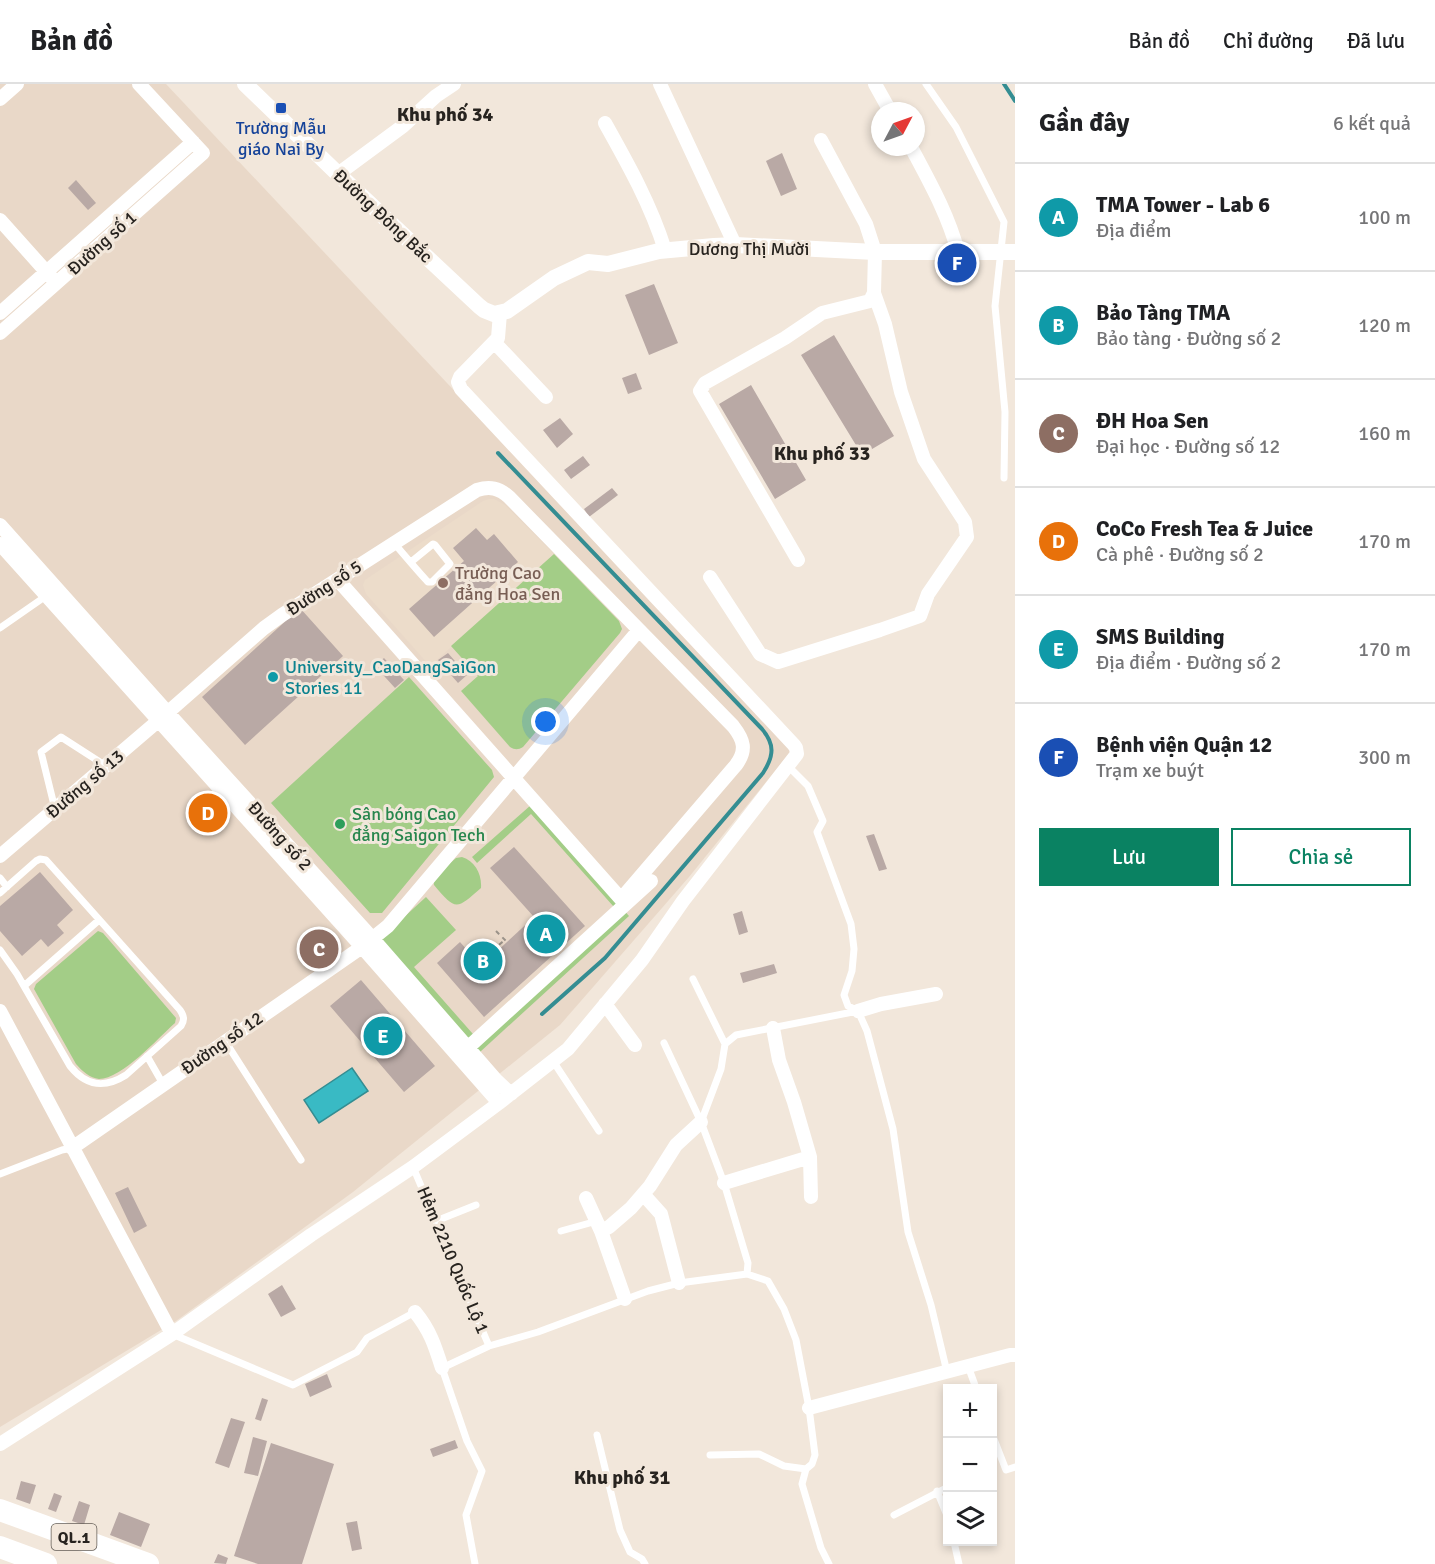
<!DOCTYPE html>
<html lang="vi">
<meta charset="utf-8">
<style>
body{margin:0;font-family:Signika,sans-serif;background:#f6f6f6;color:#202124}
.controls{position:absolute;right:18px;bottom:18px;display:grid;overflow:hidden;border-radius:0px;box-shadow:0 3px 9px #0003}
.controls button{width:54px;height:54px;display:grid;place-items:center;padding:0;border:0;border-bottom:2px solid #e0e0e0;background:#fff;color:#202124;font:30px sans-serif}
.compass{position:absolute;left:871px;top:18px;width:54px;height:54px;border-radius:50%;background:#fff;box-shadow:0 3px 9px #0003;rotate:49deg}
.you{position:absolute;left:546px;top:638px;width:21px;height:21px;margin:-15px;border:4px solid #fff;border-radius:50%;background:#1a73e8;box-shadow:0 0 0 9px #1a73e833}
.badge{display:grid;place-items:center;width:39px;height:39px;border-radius:50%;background:#0a8262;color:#fff;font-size:20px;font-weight:700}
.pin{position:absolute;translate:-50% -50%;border:3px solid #fff;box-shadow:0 2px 6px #0006}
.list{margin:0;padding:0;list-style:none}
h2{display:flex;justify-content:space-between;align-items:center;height:78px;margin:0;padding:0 24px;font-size:26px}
h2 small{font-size:20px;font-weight:400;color:#757577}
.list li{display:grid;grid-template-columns:39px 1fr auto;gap:18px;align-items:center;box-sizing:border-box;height:108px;padding:0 24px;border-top:2px solid #e0e0e0}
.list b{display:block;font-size:22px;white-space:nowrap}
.list p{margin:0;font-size:20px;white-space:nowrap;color:#757577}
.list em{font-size:20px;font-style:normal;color:#757577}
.actions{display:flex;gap:12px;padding:18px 24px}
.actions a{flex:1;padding:14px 0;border:2px solid #0a8262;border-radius:0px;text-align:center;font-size:21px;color:#0a8262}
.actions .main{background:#0a8262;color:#fff}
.icon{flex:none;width:33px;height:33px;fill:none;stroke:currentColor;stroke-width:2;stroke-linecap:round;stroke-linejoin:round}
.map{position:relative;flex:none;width:1015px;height:1480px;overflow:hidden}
header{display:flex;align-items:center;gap:36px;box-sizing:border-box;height:84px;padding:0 30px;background:#fff;border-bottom:2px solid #e0e0e0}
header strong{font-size:28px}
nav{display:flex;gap:33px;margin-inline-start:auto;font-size:21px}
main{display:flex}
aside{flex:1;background:#fff}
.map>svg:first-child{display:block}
</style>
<header>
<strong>Bản đồ</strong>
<nav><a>Bản đồ</a><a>Chỉ đường</a><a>Đã lưu</a></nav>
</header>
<main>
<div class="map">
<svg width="1015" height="1480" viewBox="0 0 1015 1480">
<rect width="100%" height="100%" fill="#f2e7db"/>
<!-- commercial -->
<path fill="#e9d8c8" d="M0,0h166l626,666 -103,127 -129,148 -207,167 -177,129 -176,106z"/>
<!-- built -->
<path fill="#ecdcca" d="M489,415h5l11,6 49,49 -124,112 -64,-72 -3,-9 2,-5 118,-79z"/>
<!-- green -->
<path fill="#a3cd87" d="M554,470l65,67 3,8 -2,4 -97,114c-5,3 -8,3 -13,0l-49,-56 17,-15 -27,-30z
M409,593l83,93 2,7 -112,136h-12l-99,-110z
M531,721l98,111 -149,136 -101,-112 47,-43 30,33 -42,37 66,75 142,-126 -91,-102 -54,49 -5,-6z
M462,773c13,4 20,17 19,31 -25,22 -25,23 -47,-3l-1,-7 23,-20z
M98,847l5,2 73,85 -1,5c-17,15 -53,56 -76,56 -9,-1 -17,-8 -23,-15l-42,-75 2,-5z"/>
<!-- water -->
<path fill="#39bac4" stroke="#348d92" stroke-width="1.5" d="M352,984l16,23 -49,32 -15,-23z"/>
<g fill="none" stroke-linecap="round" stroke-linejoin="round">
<!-- stream -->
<path stroke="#348d92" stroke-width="4" d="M1004,0l11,17
M498,369l264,276c13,15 12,27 1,44l-158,185 -63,56"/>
</g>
<!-- building -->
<path fill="#b9a9a5" d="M782,69l15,36 -16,7 -15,-35z
M76,96l20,23 -8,7 -20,-22z
M654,200l24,59 -29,12 -24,-60z
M834,251l60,101 -32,19 -61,-100z
M636,289l6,16 -14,5 -6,-16z
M751,301l55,95 -31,19 -56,-95z
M560,334l13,16 -16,14 -14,-18z
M583,372l7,9 -19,14 -7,-9z
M612,404l6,7 -29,22 -5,-8z
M476,444l11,12 7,-6 24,28 -84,75 -25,-28 55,-48 -11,-13z
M300,524l43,48 -98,89 -43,-48z
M448,569l19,22 -9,8 -20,-23z
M384,574l20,22 -9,8 -20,-22z
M874,750l13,35 -8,2 -13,-35z
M514,763l71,79 -101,91 -47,-54 23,-21 21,24 53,-49 -44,-49z
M40,788l33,38 -16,15 7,8 -16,14 -7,-8 -19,17 -22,-25v-25z
M742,827l6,21 -9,3 -6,-21z
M774,880l3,9 -34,10 -3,-10z
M361,896l74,86 -31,26 -74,-86z
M128,1103l19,39 -13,7 -19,-40z
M282,1201l14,24 -15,8 -13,-23z
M327,1290l5,13 -22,10 -5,-13z
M262,1314l6,2 -7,21 -6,-2z
M231,1334l14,4 -16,46 -14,-5z
M253,1353l14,4 -9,35 -14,-3z
M455,1356l3,8 -25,9 -3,-8z
M271,1359l63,21 -32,100h-44l-24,-8z
M21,1397l15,4 -6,19 -14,-5z
M54,1409l8,3 -6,16 -8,-3z
M79,1417l11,4 -6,20 -12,-4z
M119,1428l31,12 -9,23 -31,-12z
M357,1437l5,28 -10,2 -6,-28z
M218,1470l10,4 -2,6 -12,-1z"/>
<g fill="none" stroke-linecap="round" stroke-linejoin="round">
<!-- path -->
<path stroke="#9a9289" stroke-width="2" stroke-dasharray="4.5 4.5" stroke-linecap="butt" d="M496,847l11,11
M476,866l6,3 5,1 18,-14"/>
<!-- service -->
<path stroke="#fff" stroke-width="7" d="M926,0l30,43 48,95 -9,84 10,106 -1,66
M394,459c11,13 22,26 33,38l1,1h4l18,-18 -15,-19 -2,-1 -22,18
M0,544l46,-32
M788,682l20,20 15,35 -6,11 34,92 3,25 -2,22 -8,24 4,11 10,5 9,20 26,98 15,103 23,73 16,67
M55,725l-14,-57 20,-15 45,29
M0,794l7,9
M0,809l36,-32 4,-2 6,1 134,150c4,6 5,10 1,16l-55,49c-22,14 -40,11 -56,-9l-53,-92 -17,-24
M693,895l32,65 -4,25 -20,53
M24,902l75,-66
M225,957l76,119
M664,959l37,79 23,61 24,80 -1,11
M725,960l11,-9 122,-24
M147,972l16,28
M553,977l46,70
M413,1083l76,179 -47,22 25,73 15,30 -16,44 9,49
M0,1090l62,-24 10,-2
M436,1137l40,-16
M561,1147l36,-10
M172,1250l121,51 64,-33 10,-14 48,-26
M489,1262l49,-14 110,-41 31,-8 68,-9 21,7 16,28 12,31 13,68 6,47 -3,9 -6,5 -4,15 19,64 8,16
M968,1282l8,22
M992,1350l14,36 9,-3
M597,1351l23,95 10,22 12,7 3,5
M710,1371l49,-1 25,12 22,3
M937,1407l11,27
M894,1431l54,-28
M954,1458l5,22"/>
<!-- minor -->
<path stroke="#fff" stroke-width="14" d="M660,0l75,161
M875,0l15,27
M0,15l17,-15
M605,39c23,41 46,82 60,127
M911,63c18,34 37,67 47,105
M338,90l65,-48 33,-30 18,-12
M0,136l51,57
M0,229l193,-171
M0,249l203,-180 -64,-69
M495,259l51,54
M0,441l168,188 205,226 124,142 14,13
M0,460l362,403 137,156
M798,476l-98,-169 5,-8 80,-45 37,-25 48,-12 4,-8 1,-41 -9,-28 -45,-84
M710,493l50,77 18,8 102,-32 40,-14 8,-22 39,-57 -2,-15 -41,-63 -23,-67 -16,-68 -11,-31
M0,772l158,-135 106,-93 18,-13 195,-125c13,-4 22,-2 32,7l224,229c11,14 14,24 3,39l-115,134 -283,-319
M605,920l30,41
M0,927l172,323
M858,927l23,-7 55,-10
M773,944l6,32 15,42 16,55 1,40
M462,969l189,-172
M72,1064l290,-201 26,-21 251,-296
M724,1099l86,-26
M643,1110l18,20 18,69
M586,1114l15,33
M625,1215l-24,-68 8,-4 22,-19 19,-22 26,-41 25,-23
M415,1228c15,18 20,34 27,56
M809,1324l201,-53h5
M0,1360l172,-110 139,-99 102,-68 86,-64 69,-54 74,-89 41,-59 114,-147 -1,-6 -2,-3 -333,-356 -3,-7 2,-5 38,-39 2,-25"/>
<!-- tertiary -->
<path stroke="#fff" stroke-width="16" d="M245,0l93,90 141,132 5,4 10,4 13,-3 47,-33 34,-16 20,2 51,-13 55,-5 21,-1 140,7h140"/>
<!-- trunk -->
<path stroke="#fff" stroke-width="22" d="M0,1426l148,54
M0,1463l46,17"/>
</g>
<!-- markers -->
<rect fill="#1a4fb4" stroke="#f2e7db" stroke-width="2" x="275" y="18" width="12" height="12" rx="3"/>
<circle fill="#8d6e63" stroke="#f2e7db" stroke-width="2" cx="443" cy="499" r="6"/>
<circle fill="#0f9aa8" stroke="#f2e7db" stroke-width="2" cx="273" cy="593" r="6"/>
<circle fill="#2e9e5b" stroke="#f2e7db" stroke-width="2" cx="340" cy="740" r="6"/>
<g text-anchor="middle" stroke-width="6" stroke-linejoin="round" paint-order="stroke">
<!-- shield labels -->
<rect fill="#f2e7db" stroke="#645e57" stroke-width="1.5" x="51.5" y="1440" width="45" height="26" rx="4.5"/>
<g font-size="16" font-weight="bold" fill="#27231f">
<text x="74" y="1459">QL.1</text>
</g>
<!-- transit labels -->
<g font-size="18" fill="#164399" stroke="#f2e7db">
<text x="281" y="50">Trường Mẫu<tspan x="281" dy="21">giáo Nai By</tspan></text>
</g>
<!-- street labels -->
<g font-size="18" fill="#27231f" stroke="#f2e7db">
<text transform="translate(383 132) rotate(43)" y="6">Đường Đông Bắc</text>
<text transform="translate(102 159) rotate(-42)" y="6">Đường số 1</text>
<text x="749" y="171">Dương Thị Mười</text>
<text transform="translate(324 504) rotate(-33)" y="6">Đường số 5</text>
<text transform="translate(85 700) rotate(-40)" y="6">Đường số 13</text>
<text transform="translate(280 752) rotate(48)" y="6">Đường số 2</text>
<text transform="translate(222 959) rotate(-35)" y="6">Đường số 12</text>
<text transform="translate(453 1176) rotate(67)" y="6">Hẻm 2210 Quốc Lộ 1</text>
</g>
<!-- education labels -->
<g font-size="18" fill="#785e54" stroke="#f2e7db" text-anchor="start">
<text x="455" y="495">Trường Cao<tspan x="455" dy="21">đẳng Hoa Sen</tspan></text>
</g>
<!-- culture labels -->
<g font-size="18" fill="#0d838f" stroke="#f2e7db" text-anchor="start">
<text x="285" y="589">University_CaoDangSaiGon<tspan x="285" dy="21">Stories 11</tspan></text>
</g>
<!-- leisure labels -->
<g font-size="18" fill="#27864d" stroke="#f2e7db" text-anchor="start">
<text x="352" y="736">Sân bóng Cao<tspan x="352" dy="21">đẳng Saigon Tech</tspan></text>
</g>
<!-- neighbourhood labels -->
<g font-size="20" font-weight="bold" fill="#27231f" stroke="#f2e7db">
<text x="445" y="37">Khu phố 34</text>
<text x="822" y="376">Khu phố 33</text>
<text x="622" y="1400">Khu phố 31</text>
</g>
</g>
</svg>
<div class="controls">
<button>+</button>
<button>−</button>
<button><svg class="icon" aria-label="layers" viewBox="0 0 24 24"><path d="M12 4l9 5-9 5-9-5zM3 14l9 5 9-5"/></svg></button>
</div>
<svg class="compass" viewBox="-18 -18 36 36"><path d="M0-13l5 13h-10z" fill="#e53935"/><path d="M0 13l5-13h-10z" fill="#757577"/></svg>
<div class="you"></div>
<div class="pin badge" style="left:546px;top:850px;background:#0f9aa8">A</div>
<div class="pin badge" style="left:483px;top:877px;background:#0f9aa8">B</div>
<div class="pin badge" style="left:319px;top:865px;background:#8d6e63">C</div>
<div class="pin badge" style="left:208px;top:729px;background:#e8710a">D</div>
<div class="pin badge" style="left:383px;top:952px;background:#0f9aa8">E</div>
<div class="pin badge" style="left:957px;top:179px;background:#1a4fb4">F</div>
</div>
<aside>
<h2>Gần đây<small>6 kết quả</small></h2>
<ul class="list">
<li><span class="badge" style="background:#0f9aa8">A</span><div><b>TMA Tower - Lab 6</b><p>Địa điểm</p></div><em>100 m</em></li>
<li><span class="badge" style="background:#0f9aa8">B</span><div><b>Bảo Tàng TMA</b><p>Bảo tàng · Đường số 2</p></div><em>120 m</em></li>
<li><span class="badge" style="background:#8d6e63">C</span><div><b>ĐH Hoa Sen</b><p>Đại học · Đường số 12</p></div><em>160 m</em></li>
<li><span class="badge" style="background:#e8710a">D</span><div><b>CoCo Fresh Tea &amp; Juice</b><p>Cà phê · Đường số 2</p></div><em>170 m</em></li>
<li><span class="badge" style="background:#0f9aa8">E</span><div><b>SMS Building</b><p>Địa điểm · Đường số 2</p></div><em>170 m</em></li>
<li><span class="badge" style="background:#1a4fb4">F</span><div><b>Bệnh viện Quận 12</b><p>Trạm xe buýt</p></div><em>300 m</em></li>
</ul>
<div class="actions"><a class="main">Lưu</a><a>Chia sẻ</a></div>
</aside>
</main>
